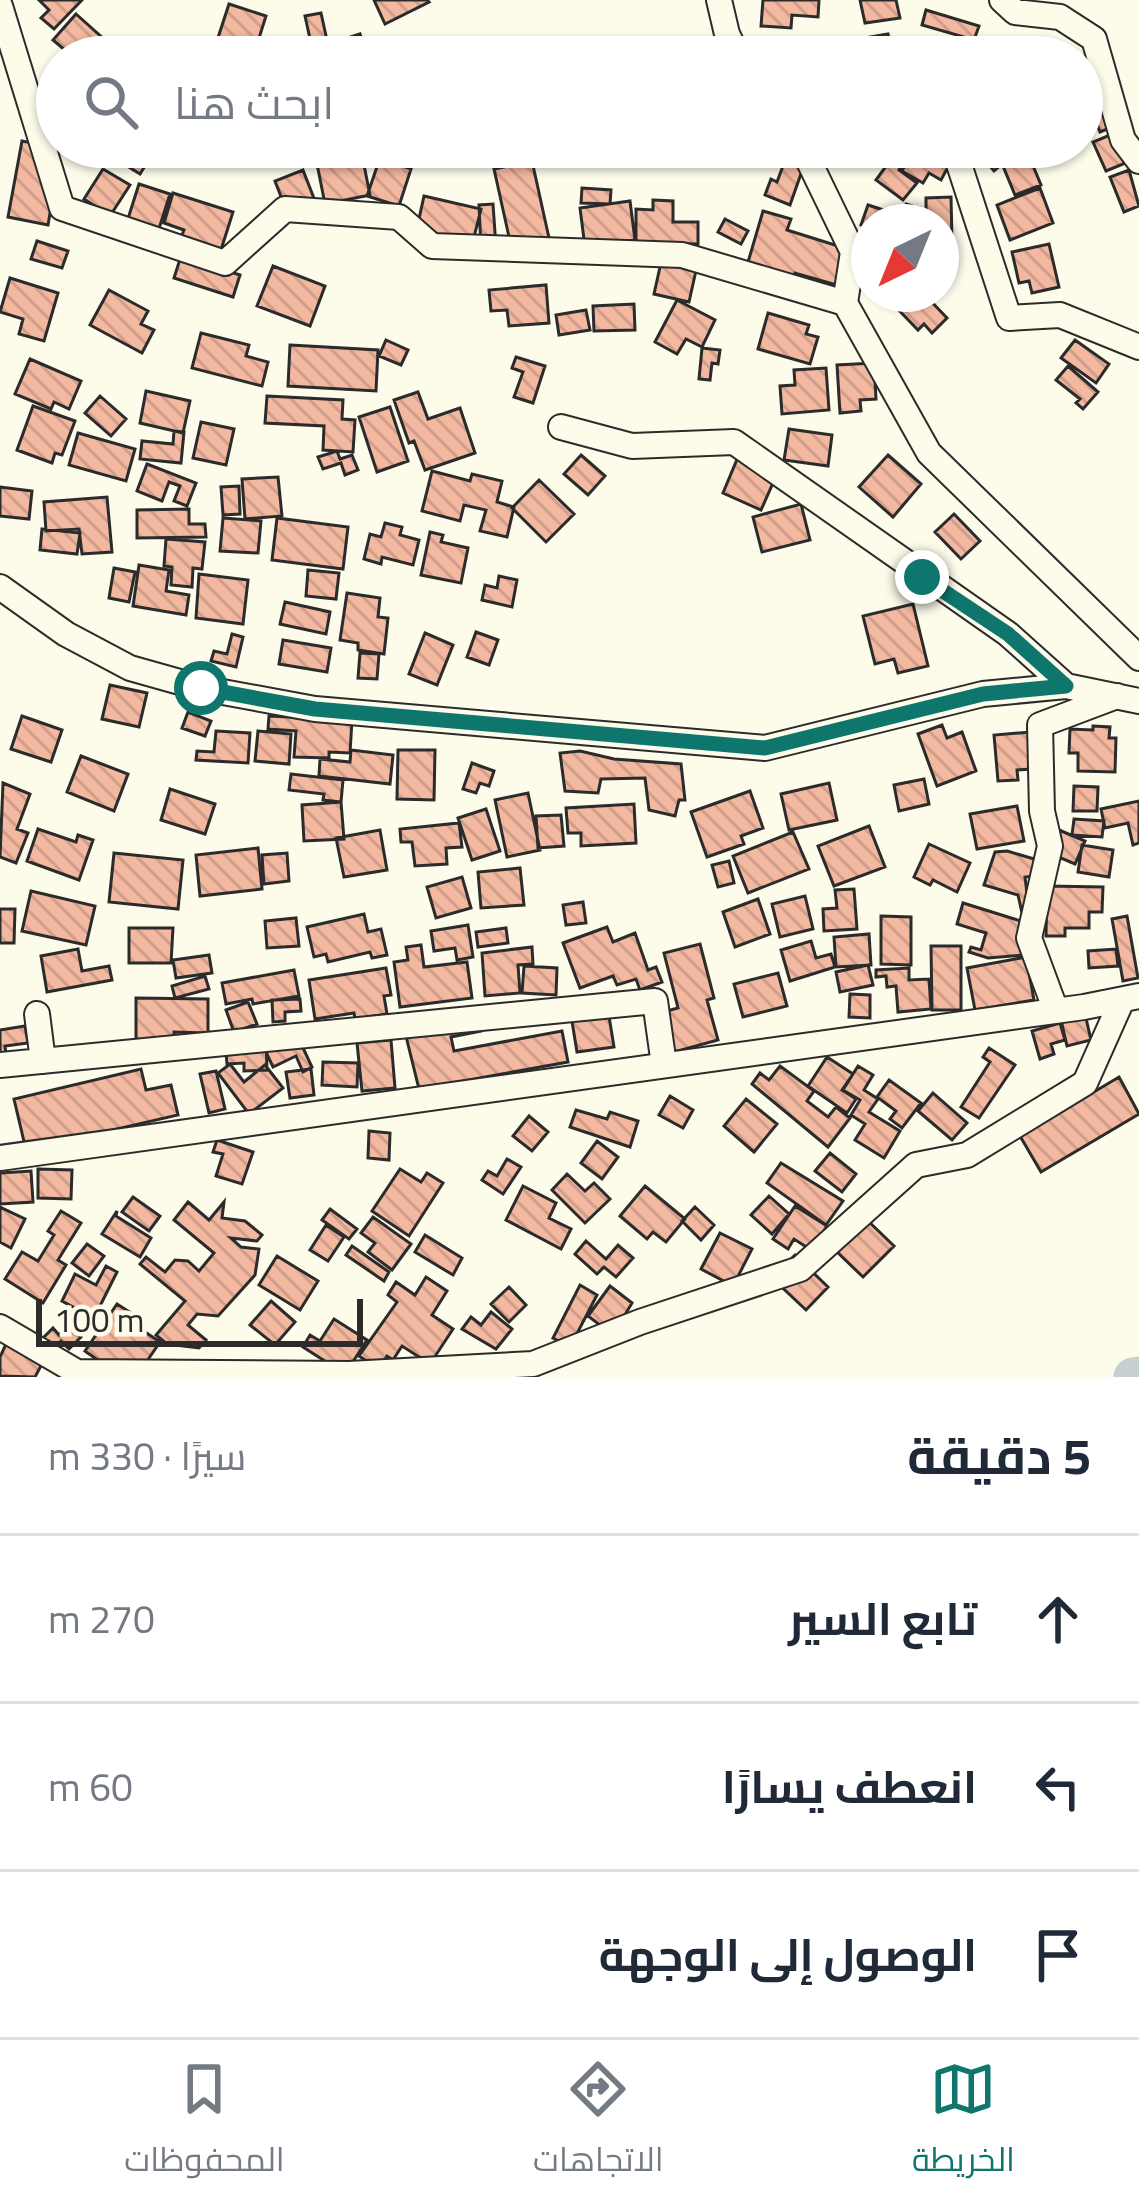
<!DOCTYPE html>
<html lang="ar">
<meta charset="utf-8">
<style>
body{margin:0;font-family:Georgia,Cairo,serif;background:#f2f2f3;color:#1f2937;direction:rtl}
.compass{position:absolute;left:851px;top:204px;width:108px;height:108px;border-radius:50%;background:#fff;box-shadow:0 3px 9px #0004;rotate:223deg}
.scale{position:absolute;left:36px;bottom:30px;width:327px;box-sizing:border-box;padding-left:12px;border:6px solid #2b2b2b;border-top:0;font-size:33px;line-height:42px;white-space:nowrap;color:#2b2b2b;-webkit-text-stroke:9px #fdfbea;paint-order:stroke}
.stop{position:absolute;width:36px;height:36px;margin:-27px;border:9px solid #0f766e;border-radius:50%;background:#fff}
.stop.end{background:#0f766e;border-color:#fff;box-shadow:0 3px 12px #0008}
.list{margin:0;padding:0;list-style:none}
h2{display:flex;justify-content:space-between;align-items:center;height:156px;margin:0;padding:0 48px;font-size:51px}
h2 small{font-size:39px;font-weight:400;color:#747a83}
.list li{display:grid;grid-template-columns:78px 1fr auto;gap:36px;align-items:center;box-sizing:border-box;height:168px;padding:0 48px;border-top:3px solid #e0e1e3}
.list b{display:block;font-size:45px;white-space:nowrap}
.list em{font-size:39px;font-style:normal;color:#747a83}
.icon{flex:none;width:66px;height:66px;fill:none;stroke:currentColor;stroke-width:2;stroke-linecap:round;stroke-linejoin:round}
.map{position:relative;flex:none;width:1139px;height:1377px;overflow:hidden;direction:ltr}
.search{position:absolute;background:#fff;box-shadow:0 3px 9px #0004;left:36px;right:36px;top:36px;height:132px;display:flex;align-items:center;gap:30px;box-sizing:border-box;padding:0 42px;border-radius:66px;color:#747a83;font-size:45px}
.sheet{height:660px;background:#fff}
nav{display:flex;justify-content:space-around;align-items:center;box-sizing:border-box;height:168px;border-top:3px solid #e0e1e3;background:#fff;font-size:33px;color:#747a83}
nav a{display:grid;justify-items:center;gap:6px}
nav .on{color:#0f766e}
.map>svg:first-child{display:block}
</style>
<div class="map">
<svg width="1139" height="1377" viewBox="0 0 1139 1377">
<defs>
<pattern id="building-back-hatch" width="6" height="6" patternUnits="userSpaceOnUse" patternTransform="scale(3)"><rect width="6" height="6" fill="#f2b8a0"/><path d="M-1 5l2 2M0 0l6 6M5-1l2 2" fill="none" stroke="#d09e8a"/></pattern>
</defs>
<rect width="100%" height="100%" fill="#fdfbea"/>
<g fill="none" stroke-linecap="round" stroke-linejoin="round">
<!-- river -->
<path stroke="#c7d0d0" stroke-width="39" d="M1133,1377l6,-1"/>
</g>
<!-- building -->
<path fill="url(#building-back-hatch)" stroke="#2b2b2b" stroke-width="3" d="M39,0h43l-28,29 -13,-11 8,-8z
M374,0h53l2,2 -44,22z
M763,0h56l-1,17 -26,-2 -1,13 -30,-2z
M860,0h36l4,18 -35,5z
M229,4l37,12 -13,41 -38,-10z
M926,10l53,16 -5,14 -52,-15z
M321,13l9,41 -16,3 -9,-41z
M76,14l30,27 -13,16h-20l-20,-17z
M360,34l8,23h-31l-5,-14z
M888,34l5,23h-30l-4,-18z
M828,40l1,17h-33l-1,-14z
M1098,77l24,46 -22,9 -18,-45z
M1115,133l13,29 -22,9 -13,-29z
M22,141l26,5 7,38 -7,41 -40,-8z
M110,147h47l-17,27 -34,-21z
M432,147h30l1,11 -29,3z
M701,147h48v12l-47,1z
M790,147l19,4 -19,54 -25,-10 6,-16 6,3z
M900,147h15l-16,23 18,13 -14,17 -27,-20z
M915,147l34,18 -8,15 -12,-7 -6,10 -21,-12z
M984,147h38l-28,24 -16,-19z
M361,150l9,45 -45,9 -9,-45z
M1029,156l12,29 -26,10 -12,-29z
M380,158l31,11 -12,37 -32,-10z
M532,161l19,86 -38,8 -19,-86z
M103,169l27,16 -20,31 -26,-17z
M303,170l12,31 -28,11 -12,-31z
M1129,170l10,36 -15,6 -14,-35z
M139,184l31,10 -14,44 -31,-10z
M582,188l29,2 -1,14 -29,-1z
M1040,188l13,35 -43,17 -13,-35z
M173,193l60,19 -13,41 -40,-13 4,-10 -20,-7z
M424,196l57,13 -9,36 -55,-17z
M951,197l1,43h-11v-18h-15v-24z
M653,200l20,1v21h25v22l-62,-1v-34l17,1z
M630,201l5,39 -50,7 -5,-39z
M493,204l3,43 -15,1 -2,-43z
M906,204l14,4 -5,14h-46v6l-8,-3 7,-20 34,11z
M763,211l28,8 -4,11 64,20 -11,36 -45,-13 -3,10 -46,-14z
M725,219l23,12 -7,13 -23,-12z
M37,241l31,10 -6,17 -31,-9z
M1049,244l10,43 -27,6 -3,-12 -10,2 -7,-31z
M181,256l59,19 -7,22 -59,-19z
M662,258l35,8 -8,36 -35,-8z
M273,266l52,20 -15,40 -53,-20z
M10,278l48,15 -14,48 -25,-7 4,-15 -23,-7z
M546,285l3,38 -40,3 -2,-16 -16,1 -2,-21z
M109,290l39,21 -7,13 13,6 -12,23 -52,-28z
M899,294h25l23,24 -15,15 -8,-9 -6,6 -27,-28z
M677,300l38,20 -13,27 -16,-8 -9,15 -22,-12z
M634,304l1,26 -41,1 -1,-25z
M586,310l4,20 -31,5 -3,-20z
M768,313l41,12 -3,9 12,3 -8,27 -52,-15z
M201,333l48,12 -3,11 22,6 -6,24 -70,-18z
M386,340l22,10 -7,15 -22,-9z
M1075,340l34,24 -13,19 -35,-25z
M290,345l88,5 -2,41 -88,-5z
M702,348l18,2 -2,14 -6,-1 -2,17 -11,-1z
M516,357l29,9 -12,37 -19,-6 9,-25 -11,-4z
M30,359l51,22 -12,28 -15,-7 -3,7 -36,-15z
M874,363l2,36 -16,1 1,11 -21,2 -3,-48z
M1068,366l30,26 -15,17 -7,-6 4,-4 -24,-19z
M826,368l3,42 -47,4 -2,-28 15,-1 -1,-15z
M146,391l44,10 -7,32 -43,-10z
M418,392l10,27 32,-11 15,45 -50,17 -11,-29 -5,2 -15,-43z
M100,396l26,23 -15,17 -26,-23z
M267,396l76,4 -1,19 13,1 -2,32 -30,-2 1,-24 -59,-3z
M33,406l42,15 -13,34 -7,-2 -3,10 -35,-13z
M390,407l18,54 -31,11 -18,-55z
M201,422l33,7 -8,36 -33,-7z
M789,429l43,6 -4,31 -44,-6z
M174,431l10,1 -3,31 -41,-4 2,-18 31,3z
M78,433l57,16 -9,32 -57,-16z
M337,451l3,8 12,-4 6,15 -13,5 -4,-12 -18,6 -5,-12z
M581,455l24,21 -17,19 -24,-21z
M888,455l33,29 -28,33 -34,-30z
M738,457l39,17 -16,36 -38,-17z
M147,464l49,19 -9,23 -13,-5 6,-15 -11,-4 -7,19 -25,-10z
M432,471l38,10 2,-7 30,7 -5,21 17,5 -7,30 -27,-6 6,-21 -22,-5 -4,16 -38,-10z
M278,477l4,39 -37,3 -3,-40z
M539,480l35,34 -28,28 -34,-34z
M239,486l1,28 -17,1 -2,-28z
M0,487l32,4 -3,28 -29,-3z
M107,497l5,55 -30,2 -3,-25 -33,2 -2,-29z
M801,504l9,36 -48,12 -9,-35z
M189,509v15h16l1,13 -69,1v-28z
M954,514l26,27 -19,18 -26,-27z
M223,518l38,3 -3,32 -38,-2z
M277,518l71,9 -5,42 -71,-9z
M385,523l17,4 -2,8 19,5 -6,25 -31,-8 -1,7 -17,-5 6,-25 11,3z
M42,529l38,4 -3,21 -37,-4z
M430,532l13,3 -2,7 27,6 -7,35 -40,-8z
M166,539l39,3 -3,27 -9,-1 -1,19 -21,-2 1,-18 -8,-1z
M139,565l30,5 -3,21 23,4 -3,20 -53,-9z
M114,568l21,4 -6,30 -20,-4z
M308,570l31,3 -3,26 -30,-3z
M199,574l49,6 -5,44 -47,-6z
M499,576l18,4 -5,27 -30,-7 3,-15 12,3z
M347,593l33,5 -2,19 10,1 -4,36 -26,-4v-7l-18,-3z
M285,602l45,10 -4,22 -46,-10z
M913,604l15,62 -30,7 -4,-14 -19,5 -12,-48z
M476,632l22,8 -9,25 -22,-8z
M425,633l28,12 -16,40 -28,-11z
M232,634l11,3 -7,30 -25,-6 3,-10 13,3z
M283,640l48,8 -4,24 -48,-8z
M360,653l19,1 -2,25 -19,-1z
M110,685l37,8 -8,34 -37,-8z
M188,712l23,9 -6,15 -23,-8z
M22,716l40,14 -11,32 -40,-13z
M269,716l83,4 -2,33 -21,-1v6l-35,-1 2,-26 -28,-2z
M942,725l5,13 15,-6 14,39 -39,15 -19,-52z
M1093,726l17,1 -1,11h7l-1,34 -37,-1v-18h-9l1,-24 23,1z
M216,731l34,2 -2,30 -52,-3 1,-9 17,1z
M258,731l33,3 -2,30 -34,-3z
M1044,731l3,37 -30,2 1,10 -20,1 -4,-46z
M351,750l42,5 -3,29 -71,-8 1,-17 30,3z
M398,750h37l-1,50 -37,-1z
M580,751l34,8 67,5 4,36h-6l-4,16 -26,-6 -4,-32 -44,1 -3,14 -33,-2 -5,-38z
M81,756l47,18 -14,37 -47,-19z
M472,763l22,8 -5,15 -9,-3 -4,10 -13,-4z
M291,774l52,6 -2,22 -18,-2 1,-6 -35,-4z
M924,779l5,25 -30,7 -5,-26z
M3,783l27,11 -13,35 11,4 -12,30 -16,-6z
M829,783l8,37 -48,10 -8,-36z
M1074,786l24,1 -1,24h-24z
M170,789l45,15 -10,30 -44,-14z
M750,791l13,37 -22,8 3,8 -37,13 -16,-45z
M528,793l12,57 -33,7 -12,-57z
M1139,801v42l-6,2 -5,-22 -23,5 -4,-19z
M341,802l3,37 -40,2 -2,-36z
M634,804l2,39 -55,3v-13h-13l-2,-25z
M1017,806l7,35 -47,8 -7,-35z
M486,809l14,42 -28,9 -14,-42z
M561,815l3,31 -26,2 -2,-32z
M1074,819l30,2 -2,16 -30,-2z
M459,823l3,24 -16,1 1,16 -32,2 -3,-24h-11l-1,-13z
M869,826l16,41 -51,19 -16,-40z
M38,829l38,13 2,-7 15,5 -14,40 -52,-19z
M380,830l7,40 -43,7 -8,-39z
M1059,830l26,11 -10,23 -26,-11z
M793,832l16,37 -61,24 -15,-37z
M929,844l41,19 -13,29 -24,-12 -3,5 -16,-8z
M1082,845l31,5 -4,27 -31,-5z
M258,848l4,41 -62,7 -4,-41z
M1007,851l34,10 -5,15 -11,1 5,40 -7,38 -35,3 -19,-6 2,-5 10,3 5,-17 -29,-9 6,-21 61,19 -6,-27 -34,-10 11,-33z
M114,853l69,7 -5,49 -69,-7z
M287,853l2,28 -25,3 -2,-29z
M729,861l5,22 -16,4 -6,-22z
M520,868l4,37 -43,3 -3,-36z
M462,877l9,31 -35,10 -9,-31z
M1047,886l56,1 -1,25h-13v16h-24v8h-19z
M854,889l3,40 -33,2 -1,-22 14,-1 -2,-18z
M31,891l64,15 -9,39 -64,-14z
M805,896l8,33 -33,8 -8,-33z
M758,899l12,35 -35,13 -12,-35z
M583,902l3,21 -20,2 -3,-20z
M0,909h15l-1,34h-14z
M364,914l4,18 13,-3 6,26 -15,3 -2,-6 -42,10 -2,-8 -12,3 -7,-30z
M881,916l30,1v48l-30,-1z
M1127,916l11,62 -15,3 -11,-62z
M296,918l3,28 -32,2 -2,-27z
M468,925l5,32 -16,3 -2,-12 -21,3 -3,-20z
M607,927l6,15 22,-9 13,37 8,-3 6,15 -22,8 -4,-11 -19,6 -4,-9 -33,12 -17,-45z
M129,928h44l-2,35h-42z
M506,928l2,15 -30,4 -2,-15z
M869,934l2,31 -35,2 -2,-30z
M811,941l5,17 15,-4 4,13 -45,14 -9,-31z
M700,944l14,54 -7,2 11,40 -44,12 -11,-40 15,-4 -14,-55z
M421,945l3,22 43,-5 5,36 -72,9 -6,-45 14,-2 -2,-13z
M931,946h30v64h-29z
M532,947l1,17 -15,1 2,28 -35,3 -3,-43z
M78,949l4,22 27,-5 3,14 -65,12 -6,-36z
M1116,949l2,17 -29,2 -1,-17z
M209,955l3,18 -36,5 -3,-18z
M1026,957l8,43 -59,10 -8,-42z
M868,965l5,20 -33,7 -4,-20z
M524,966l33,2 -1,27 -34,-2z
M386,968l5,27 -7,1 3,18 -32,5 -1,-6 -39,6 -6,-39z
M909,968v12l20,-1 2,30 -33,3 -2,-26 -9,1 -1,-11 -10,1v-7z
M294,970l5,26 -46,8 -1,-5 -26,5 -4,-21z
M778,973l9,33 -44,11 -9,-33z
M205,976l4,13 -34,9 -3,-12z
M850,994l20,1v23l-21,-1z
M136,998l72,1v34l-34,-1v22l-38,-1z
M606,998l8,49 -37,5 -8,-49z
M300,999l1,12 -16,1v9l-12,1 -1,-22z
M248,1002l9,22 -23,8 -8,-22z
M478,1011l3,20 -30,6 3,14 108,-20 6,31 -149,27 -16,-65z
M1085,1014l6,26 -24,6 -6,-26z
M1060,1023l5,17 -14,4 3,10 -14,5 -8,-28z
M25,1026l3,17 -23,3 2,15 -7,1v-32z
M297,1035l15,32 -9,5 -7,-16 -23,11 -8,-17z
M266,1039l1,31 -23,1v-8l-17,1 -2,-22z
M391,1040l4,48 -33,3 -5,-48z
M989,1048l26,17 -36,53 -18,-11 29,-45 -7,-5z
M827,1057l26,17 -11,16 14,9 -9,14 -39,-27z
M323,1062l35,1 -1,24 -35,-2z
M230,1064l14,18 21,-17 18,23 -34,26 -31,-41z
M780,1066l34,25 -7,10 21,16 8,-10 14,11 -22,29 -76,-63 8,-11 9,7z
M858,1066l15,9 -9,15 14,9 -9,13 31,19 -16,27 -29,-18 10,-16 -14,-9 9,-15 -17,-10z
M141,1069l5,21 25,-5 7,30 -152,35 -12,-51z
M311,1069l3,26 -24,3 -4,-26z
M216,1071l9,38 -16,4 -9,-39z
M1119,1077l20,37 -98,58 -21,-36z
M889,1080l32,23 -19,25 -12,-9 6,-8 -19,-14z
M933,1093l34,30 -15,17 -34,-29z
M670,1096l23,14 -10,18 -24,-13z
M746,1099l31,25 -23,28 -30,-26z
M576,1110l31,9 3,-7 28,9 -8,26 -60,-20z
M529,1116l19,16 -16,19 -19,-15z
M369,1131l21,2 -1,27 -21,-2z
M217,1140l36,12 -11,32 -26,-8 7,-22 -10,-2z
M597,1141l21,16 -16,22 -21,-16z
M830,1153l26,21 -14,18 -27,-21z
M507,1159l14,8 -18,27 -21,-14 6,-9 9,5z
M781,1163l62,38 -17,24 -59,-42z
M38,1169l34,1 -1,29 -33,-1z
M400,1169l21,13 6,-9 16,10 -34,53 -37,-25z
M31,1171l2,31 -33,2v-31z
M567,1174l18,17 9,-8 16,16 -25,24 -33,-33z
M523,1186l33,17 -7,15 22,11 -10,20 -55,-29z
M645,1186l40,33 -19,23 -13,-10 -6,7 -27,-23z
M769,1196l20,18 -17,20 -21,-19z
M133,1197l27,19 -11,15 -27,-19z
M188,1202l21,18 15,-18 -2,16 23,3 17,14 -5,6 -26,-3 10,9 18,2 -4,26 -37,41 -21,-2 -9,11 18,15 -7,8 -32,-4 -11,-9 29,-34 -45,-37 6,-7 19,15 10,-12 13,1 11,10 15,-18 -40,-33z
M795,1206l32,20 -16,24 -17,-11 -6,10 -15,-10z
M0,1207l25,12 -14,29 -11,-6z
M695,1207l19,18 -13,15 -19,-19z
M330,1209l27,20 -8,10 -27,-19z
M61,1211l20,12 -23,37 8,5 -23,38 -38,-24 17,-27 16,9 16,-26 -6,-4z
M117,1211l-1,5 35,22 -11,19 -38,-23z
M373,1217l38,27 -19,26 -24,-18 7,-9 -14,-10z
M865,1218l29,28 -31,31 -28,-27z
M326,1225l18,12 -16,24 -18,-11z
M720,1233l32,16 -19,37 -32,-17z
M425,1235l37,23 -9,17 -38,-23z
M586,1241l20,18 12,-14 15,13 -17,19 -12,-10 -7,7 -22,-20z
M87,1244l17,12 -15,20 -17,-13z
M352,1246l37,26 -5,9 -38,-26z
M795,1255l33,32 -22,23 -34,-32z
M277,1256l41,25 -18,29 -41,-25z
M106,1266l11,6 -23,46 -32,-17 13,-27 21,11z
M426,1277l21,14 -15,24 21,14 -23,35 -28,-18 -9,14 -6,-4 -8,13 -20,-13 38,-54 -9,-7 8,-13 19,13z
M580,1285l17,10 -27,52 -17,-9z
M610,1286l22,17 -19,32 -25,-19z
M509,1287l17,18 -17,17 -18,-18z
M271,1301l24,21 -20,23 -25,-20z
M117,1304l14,9 -4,7 33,22 -24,35h-14l-37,-26z
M491,1312l21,17 -16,20 -34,-20 9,-12 10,8z
M334,1319l33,21 -22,34 -42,-27 7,-12 10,6z
M69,1325l12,12 -12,12 -8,-8 -10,10 -10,-11 12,-12 6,7z
M6,1344l37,18 -8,15 -35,-1v-19z"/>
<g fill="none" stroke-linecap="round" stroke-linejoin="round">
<!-- minor casing -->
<g stroke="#2b2b2b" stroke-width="28">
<path id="minor" d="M719,0l8,34 11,23
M1002,0l13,12 45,5 34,22 29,101 16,21
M0,6l62,202 163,55 60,-54 114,8 33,29 250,9 163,48 84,150 210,205
M802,147l51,105 -8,51
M936,147l21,11 52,160 51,-3 79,32
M561,427l71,19 102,-4 274,192 58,52
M0,587l66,47 64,34 71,20 114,21 450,39 218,-54 83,-8 73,15
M1056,1011l-27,-73 21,-92 -8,-35 -2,-86 77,-29
M37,1014l6,47
M0,1065l655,-64 9,64
M0,1158l1084,-151 55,-11
M0,1327l77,45 272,2 184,-10 107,-42 160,-53 116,-104 51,-10 118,-72 37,-83"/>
</g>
<!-- minor -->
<use href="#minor" stroke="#fdfbea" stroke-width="24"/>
</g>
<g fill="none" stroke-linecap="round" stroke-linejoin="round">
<!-- route -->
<path stroke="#0f766e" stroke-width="15" d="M201,688l114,21 450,39 218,-54 83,-8 -58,-52 -86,-57"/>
</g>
</svg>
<svg class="compass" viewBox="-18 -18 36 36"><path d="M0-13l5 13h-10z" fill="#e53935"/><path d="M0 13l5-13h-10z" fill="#747a83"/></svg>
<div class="scale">100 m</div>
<div class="stop" style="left:201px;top:688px"></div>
<div class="stop end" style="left:922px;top:577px"></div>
<div class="search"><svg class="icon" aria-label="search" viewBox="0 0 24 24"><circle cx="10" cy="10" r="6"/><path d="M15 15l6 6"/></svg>ابحث هنا</div>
</div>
<section class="sheet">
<h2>5 دقيقة<small>سيرًا · 330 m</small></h2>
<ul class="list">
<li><svg class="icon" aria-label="ahead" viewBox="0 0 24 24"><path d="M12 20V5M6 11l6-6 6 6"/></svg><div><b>تابع السير</b></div><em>270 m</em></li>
<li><svg class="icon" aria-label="left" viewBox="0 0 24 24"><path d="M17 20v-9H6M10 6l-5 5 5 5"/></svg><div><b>انعطف يسارًا</b></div><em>60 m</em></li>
<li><svg class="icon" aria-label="arrive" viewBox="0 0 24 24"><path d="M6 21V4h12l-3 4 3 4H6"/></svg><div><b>الوصول إلى الوجهة</b></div></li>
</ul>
</section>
<nav>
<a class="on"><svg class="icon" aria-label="map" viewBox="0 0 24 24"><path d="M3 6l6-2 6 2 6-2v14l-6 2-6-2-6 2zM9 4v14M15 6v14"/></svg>الخريطة</a>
<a><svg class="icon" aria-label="directions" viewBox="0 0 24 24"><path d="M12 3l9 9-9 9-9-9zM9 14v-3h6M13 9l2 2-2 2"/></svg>الاتجاهات</a>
<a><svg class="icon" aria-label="saved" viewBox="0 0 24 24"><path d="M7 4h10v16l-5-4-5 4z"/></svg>المحفوظات</a>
</nav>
